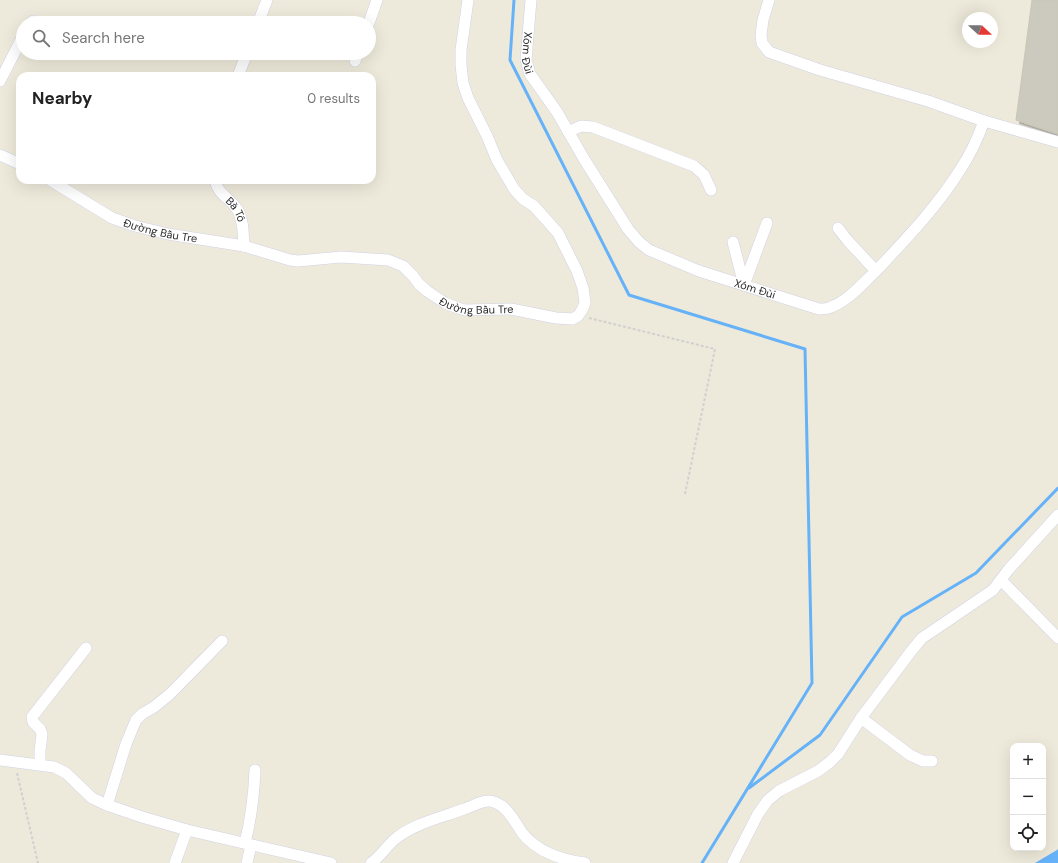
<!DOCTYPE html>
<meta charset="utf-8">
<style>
body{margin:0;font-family:"DM Sans",sans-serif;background:#f6f6f6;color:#222}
.controls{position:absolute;right:12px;bottom:12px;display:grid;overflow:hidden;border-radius:8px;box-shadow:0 4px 16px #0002}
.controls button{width:36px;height:36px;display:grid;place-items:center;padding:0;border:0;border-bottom:1px solid #e0e0e0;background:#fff;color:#222;font:20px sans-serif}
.compass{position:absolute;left:962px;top:12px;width:36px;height:36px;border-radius:50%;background:#fff;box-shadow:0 4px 16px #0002;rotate:111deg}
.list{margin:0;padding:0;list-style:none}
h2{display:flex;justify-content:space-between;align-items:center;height:52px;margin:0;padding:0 16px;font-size:17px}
h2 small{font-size:13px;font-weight:400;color:#767676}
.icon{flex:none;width:22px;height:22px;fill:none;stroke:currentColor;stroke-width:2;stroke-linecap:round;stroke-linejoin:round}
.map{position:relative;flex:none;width:1058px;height:863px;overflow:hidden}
.search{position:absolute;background:#fff;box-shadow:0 4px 16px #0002;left:16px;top:16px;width:360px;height:44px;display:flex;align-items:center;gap:10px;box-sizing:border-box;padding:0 14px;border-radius:22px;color:#767676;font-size:15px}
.panel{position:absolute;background:#fff;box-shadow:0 4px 16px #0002;left:16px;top:72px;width:360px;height:112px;border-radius:12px}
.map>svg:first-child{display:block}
</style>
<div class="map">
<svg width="1058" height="863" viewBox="0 0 1058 863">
<defs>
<filter id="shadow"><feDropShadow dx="3.5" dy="3.5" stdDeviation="0" flood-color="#0004"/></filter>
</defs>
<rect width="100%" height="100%" fill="#eeeadb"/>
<!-- water -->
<path fill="#66b2f8" d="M1058,849v14h-23l22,-13z"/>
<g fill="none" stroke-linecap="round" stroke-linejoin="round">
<!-- stream -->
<path stroke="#66b2f8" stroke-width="3" d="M514,0l-4,60 119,235 176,54 7,334 -110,180
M749,788l71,-53 82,-118 74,-44 82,-85"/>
</g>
<!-- building -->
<path fill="#ccc9be" stroke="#c9c6b5" filter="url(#shadow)" d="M1032,0h26v134l-42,-14z"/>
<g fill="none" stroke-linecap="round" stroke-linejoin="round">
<!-- minor casing -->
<g stroke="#d1d1e5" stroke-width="12">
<g id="minor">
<path id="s1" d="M531,0l-5,60 4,14 27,38 27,47 44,70 11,13 10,8 50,21 120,38c4,0 9,0 12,-2 18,-7 31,-23 45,-36 30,-32 61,-64 84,-101 10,-15 18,-32 24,-49l74,21"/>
<path d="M769,0l-6,20 -2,15 1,8 7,9 51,18 108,31 56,20"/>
<path d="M31,23l2,-2"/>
<path d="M258,23l9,-23"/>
<path d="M369,23l8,-23"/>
<path d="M355,61l3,-8"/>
<path d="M238,76l9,-23"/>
<path d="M0,81l23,-45"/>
<path d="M568,132l13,-6 12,1 101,39 10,9 7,15"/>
<path d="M0,155l20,9"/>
<path id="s2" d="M50,180l62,38 23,8 33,8 76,12 46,14 8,1 43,-4 47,3 15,6 10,10 6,8 8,7 18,12 13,5 7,2 46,-1 45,9 16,1 6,-3 4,-6 3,-7 -2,-15 -6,-17 -19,-38 -24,-27 -11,-7 -9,-10 -17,-29 -10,-24 -19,-38 -5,-15 -2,-18v-15l7,-50"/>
<path id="s3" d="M215,180c3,15 14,17 22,29 7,10 6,26 7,37"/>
<path d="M838,228l10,13 28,30"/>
<path d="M733,242l11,43 23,-62"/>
<path d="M1001,580l57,58"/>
<path d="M861,718l49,37 13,6h9"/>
<path d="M0,760l54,7 12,6 26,25 15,7 35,12 45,13 144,33"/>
<path d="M40,764v-13l2,-17 -2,-5 -7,-7 -1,-5 54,-69"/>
<path d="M107,805l19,-61 10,-24 6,-6 12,-7 16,-13 52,-53"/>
<path d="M245,843c6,-24 9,-48 10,-73"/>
<path d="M175,863l12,-33"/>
<path d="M247,863l4,-18"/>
<path d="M371,863c9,-6 15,-16 24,-24 20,-16 45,-21 69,-30 8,-2 17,-9 26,-8 3,0 11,4 13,6 8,6 14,19 20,27 15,18 39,26 62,29"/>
<path d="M733,863l25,-49 10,-14 11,-9 39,-20 12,-9 8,-8 23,-36 51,-68 10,-12 12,-8 59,-40 16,-21 49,-54"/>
</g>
</g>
<!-- path -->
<path stroke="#d0d0d0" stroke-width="2" stroke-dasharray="3 2" stroke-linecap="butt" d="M589,318l126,31 -30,145
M17,773l21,90"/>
<!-- minor -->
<use href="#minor" stroke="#fff" stroke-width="11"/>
</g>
<g text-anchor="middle" stroke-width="3" stroke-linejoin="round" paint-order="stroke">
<!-- street labels -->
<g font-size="11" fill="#2b2b2b" stroke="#fff">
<text dy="4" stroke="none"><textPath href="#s1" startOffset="53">Xóm Đùi</textPath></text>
<text dy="4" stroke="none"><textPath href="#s3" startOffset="37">Bà Tô</textPath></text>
<text dy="4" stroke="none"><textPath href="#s2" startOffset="123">Đường Bầu Tre</textPath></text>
<text dy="4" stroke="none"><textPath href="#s1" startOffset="401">Xóm Đùi</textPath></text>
<text dy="4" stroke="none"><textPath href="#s2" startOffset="459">Đường Bầu Tre</textPath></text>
</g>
</g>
</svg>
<div class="controls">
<button>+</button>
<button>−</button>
<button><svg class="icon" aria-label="locate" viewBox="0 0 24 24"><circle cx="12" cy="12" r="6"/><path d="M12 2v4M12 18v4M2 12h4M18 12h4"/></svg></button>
</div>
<svg class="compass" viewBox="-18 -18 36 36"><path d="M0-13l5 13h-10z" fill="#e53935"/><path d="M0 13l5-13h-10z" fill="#767676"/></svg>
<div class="search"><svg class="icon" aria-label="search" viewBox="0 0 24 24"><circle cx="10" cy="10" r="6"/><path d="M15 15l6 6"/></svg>Search here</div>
<section class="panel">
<h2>Nearby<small>0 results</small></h2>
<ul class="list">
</ul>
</section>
</div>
